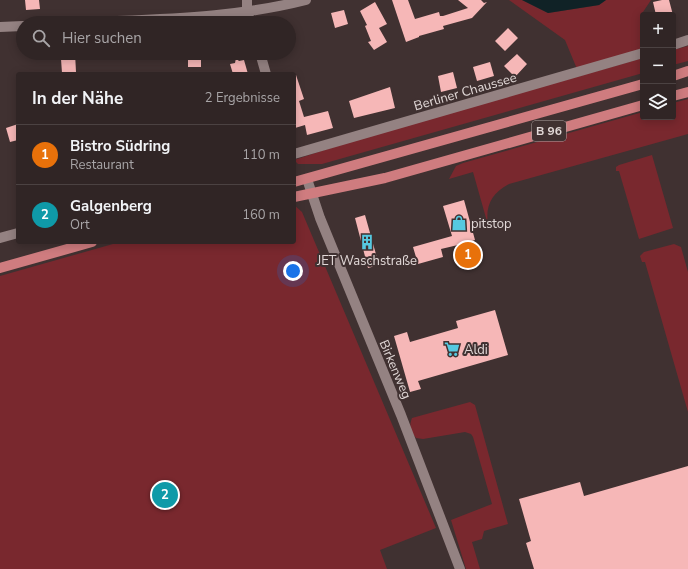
<!DOCTYPE html>
<html lang="de">
<meta charset="utf-8">
<style>
body{margin:0;font-family:"Nunito Sans",sans-serif;background:#3c3132;color:#f1f3f6}
.controls{position:absolute;right:12px;top:12px;display:grid;overflow:hidden;border-radius:4px;box-shadow:0 2px 10px #0003}
.controls button{width:36px;height:36px;display:grid;place-items:center;padding:0;border:0;border-bottom:1px solid #4b4242;background:#302525;color:#f1f3f6;font:20px sans-serif}
.you{position:absolute;left:293px;top:271px;width:14px;height:14px;margin:-10px;border:3px solid #fff;border-radius:50%;background:#1a73e8;box-shadow:0 0 0 6px #1a73e833}
.badge{display:grid;place-items:center;width:26px;height:26px;border-radius:50%;background:#8bbbb9;color:#fff;font-size:13px;font-weight:700}
.pin{position:absolute;translate:-50% -50%;border:2px solid #fff;box-shadow:0 1px 4px #0006}
.list{margin:0;padding:0;list-style:none}
h2{display:flex;justify-content:space-between;align-items:center;height:52px;margin:0;padding:0 16px;font-size:17px}
h2 small{font-size:13px;font-weight:400;color:#a8a5a7}
.list li{display:grid;grid-template-columns:26px 1fr auto;gap:12px;align-items:center;box-sizing:border-box;height:60px;padding:0 16px;border-top:1px solid #4b4242}
.list b{display:block;font-size:15px;white-space:nowrap}
.list p{margin:0;font-size:13px;white-space:nowrap;color:#a8a5a7}
.list em{font-size:13px;font-style:normal;color:#a8a5a7}
.icon{flex:none;width:22px;height:22px;fill:none;stroke:currentColor;stroke-width:2;stroke-linecap:round;stroke-linejoin:round}
.map{position:relative;flex:none;width:688px;height:569px;overflow:hidden}
.search{position:absolute;background:#302525;box-shadow:0 2px 10px #0003;left:16px;top:16px;width:280px;height:44px;display:flex;align-items:center;gap:10px;box-sizing:border-box;padding:0 14px;border-radius:22px;color:#a8a5a7;font-size:15px}
.panel{position:absolute;background:#302525;box-shadow:0 2px 10px #0003;left:16px;top:72px;width:280px;height:172px;border-radius:4px}
.map>svg:first-child{display:block}
</style>
<div class="map">
<svg width="688" height="569" viewBox="0 0 688 569">
<rect width="100%" height="100%" fill="#403131"/>
<!-- green -->
<path fill="#79282e" d="M509,0h13l26,13 51,-8 7,-5h45l-10,15 2,6v28l-66,20 -12,-29z
M688,46v15l-15,4v-15z
M643,58v15l-321,91h-24l-4,-4 67,-22z
M688,99v35l-179,50c-17,9 -24,21 -21,41l-15,-53 -24,7 7,-13 7,-3 180,-51v5h30v-14z
M652,155l21,73 -34,11 -20,-68h-3v-4l3,-2z
M294,205l8,7 134,316 -56,22 7,19h-387v-293l120,-34h174z
M674,244l7,3 7,25v140l-43,-150h-3l-2,-6 4,-4z
M470,402l5,3 33,119 -24,7 -2,8 -10,3 8,27h-14l-15,-49 41,-16 -19,-67 -2,-3 -6,-2 -42,7 -7,-1c-6,-7 -7,-12 -4,-20z"/>
<!-- water -->
<path fill="#102226" d="M522,0h84l-7,5 -51,8z"/>
<!-- building -->
<path fill="#f6b7b7" d="M25,0h14l1,9 -14,1z
M392,0h16l7,19 24,-7 1,4h3l25,-8 -10,-8h23l3,3 3,-1 -15,16 -29,8 1,3 -25,7v1l-13,5z
M662,0h7l4,15h-17l-3,-13z
M375,2l12,22 -8,4 8,14 -13,8 -6,-8 3,-1 -6,-15 2,-1 -7,-14z
M344,10l4,14 -13,4 -4,-15z
M508,28l10,10 -13,13 -10,-10z
M63,53h12l1,19 -14,1 -1,-14 3,-1z
M517,54l10,10 -12,13 -11,-11z
M188,55h13v12h-13z
M236,58l3,3 5,-1 4,14h-15l-3,-10 5,-1z
M490,62l4,14 -17,5 -4,-14z
M453,72l4,16 -16,4 -3,-16z
M294,75h2l8,24 -5,2 5,16 24,-6 5,17 -26,7 -2,-10 -10,3z
M390,87l5,21 -41,10 -5,-17z
M18,124v16l-8,2 -4,-14z
M464,200l11,40 -3,1 5,17 -14,4 -5,-17 -17,4 2,8 -25,7 -5,-17 39,-11 -9,-30z
M365,215l14,50 -11,3 -13,-50z
M495,310l13,45 -90,26 3,8 -11,3 -16,-56 13,-4 3,10 48,-14 -2,-7z
M688,466v103h-154l-8,-26 5,-2 -12,-42 61,-17 4,14z"/>
<g fill="none" stroke-linecap="round" stroke-linejoin="round">
<!-- minor -->
<path stroke="#948282" stroke-width="10" d="M247,0v11l4,12
M76,23c76,-4 156,-4 230,-23
M0,27l23,-1
M673,45l15,-5
M260,53l6,21
M294,154l349,-101
M307,179l13,39 81,197 59,154
M0,238l18,-5"/>
<!-- major -->
<path stroke="#cf7c7f" stroke-width="10" d="M673,76l15,-5
M673,96l15,-4
M294,182l349,-98
M294,197l91,-19 258,-73
M0,268l92,-26"/>
</g>
<!-- icons -->
<defs>
<g id="shop-bare" transform="scale(1.2)"><path d="M-5-2.5h2.3a2.7 3.5 0 0 1 5.4 0H5L5.5 6h-11ZM-1.5-2.5h3a1.5 2.3 0 0 0-3 0Z" fill="#56c9e0" stroke="#403131" stroke-width="2.5" paint-order="stroke"/></g>
<g id="building-bare" transform="scale(1.2)"><path d="M-4-6H4V6H1V3H-1V6H-4ZM-2.5-4.3h1.7v1.8h-1.7ZM.8-4.3h1.7v1.8H.8ZM-2.5-1h1.7V.8h-1.7ZM.8-1h1.7V.8H.8Z" fill="#56c9e0" stroke="#403131" stroke-width="2.5" paint-order="stroke"/></g>
<g id="supermarket-bare" transform="scale(1.2)"><path d="M-6-5.5h2.5l.6 2H6L4.5 2H-2.5L-4.4-4H-6ZM-1.5 3.2a1.3 1.3 0 1 0 .1 0ZM3 3.2a1.3 1.3 0 1 0 .1 0Z" fill="#56c9e0" stroke="#403131" stroke-width="2.5" paint-order="stroke"/></g>
</defs>
<g fill-rule="evenodd">
<use href="#shop-bare" x="459" y="223"/>
<use href="#building-bare" x="367" y="242"/>
<use href="#supermarket-bare" x="452" y="349"/>
</g>
<g text-anchor="middle" stroke-width="4" stroke-linejoin="round" paint-order="stroke">
<!-- shield labels -->
<rect fill="#403131" stroke="#b1a6a5" stroke-width="1" x="532" y="121" width="34" height="20" rx="3"/>
<g font-size="12" font-weight="bold" fill="#e1d8d7">
<text x="549" y="135">B 96</text>
</g>
<!-- street labels -->
<g font-size="13" fill="#e1d8d7" stroke="#403131">
<text transform="translate(465 91) rotate(-16)" y="5">Berliner Chaussee</text>
<text transform="translate(396 369) rotate(67)" y="5">Birkenweg</text>
</g>
<!-- poi labels -->
<g font-size="13" fill="#e1d8d7" stroke="#403131" text-anchor="start">
<text x="471" y="228">pitstop</text>
<text x="367" y="265" text-anchor="middle">JET Waschstraße</text>
<text x="464" y="354">Aldi</text>
</g>
</g>
</svg>
<div class="controls">
<button>+</button>
<button>−</button>
<button><svg class="icon" aria-label="layers" viewBox="0 0 24 24"><path d="M12 4l9 5-9 5-9-5zM3 14l9 5 9-5"/></svg></button>
</div>
<div class="you"></div>
<div class="pin badge" style="left:468px;top:255px;background:#e8710a">1</div>
<div class="pin badge" style="left:165px;top:495px;background:#0f9aa8">2</div>
<div class="search"><svg class="icon" aria-label="search" viewBox="0 0 24 24"><circle cx="10" cy="10" r="6"/><path d="M15 15l6 6"/></svg>Hier suchen</div>
<section class="panel">
<h2>In der Nähe<small>2 Ergebnisse</small></h2>
<ul class="list">
<li><span class="badge" style="background:#e8710a">1</span><div><b>Bistro Südring</b><p>Restaurant</p></div><em>110 m</em></li>
<li><span class="badge" style="background:#0f9aa8">2</span><div><b>Galgenberg</b><p>Ort</p></div><em>160 m</em></li>
</ul>
</section>
</div>
